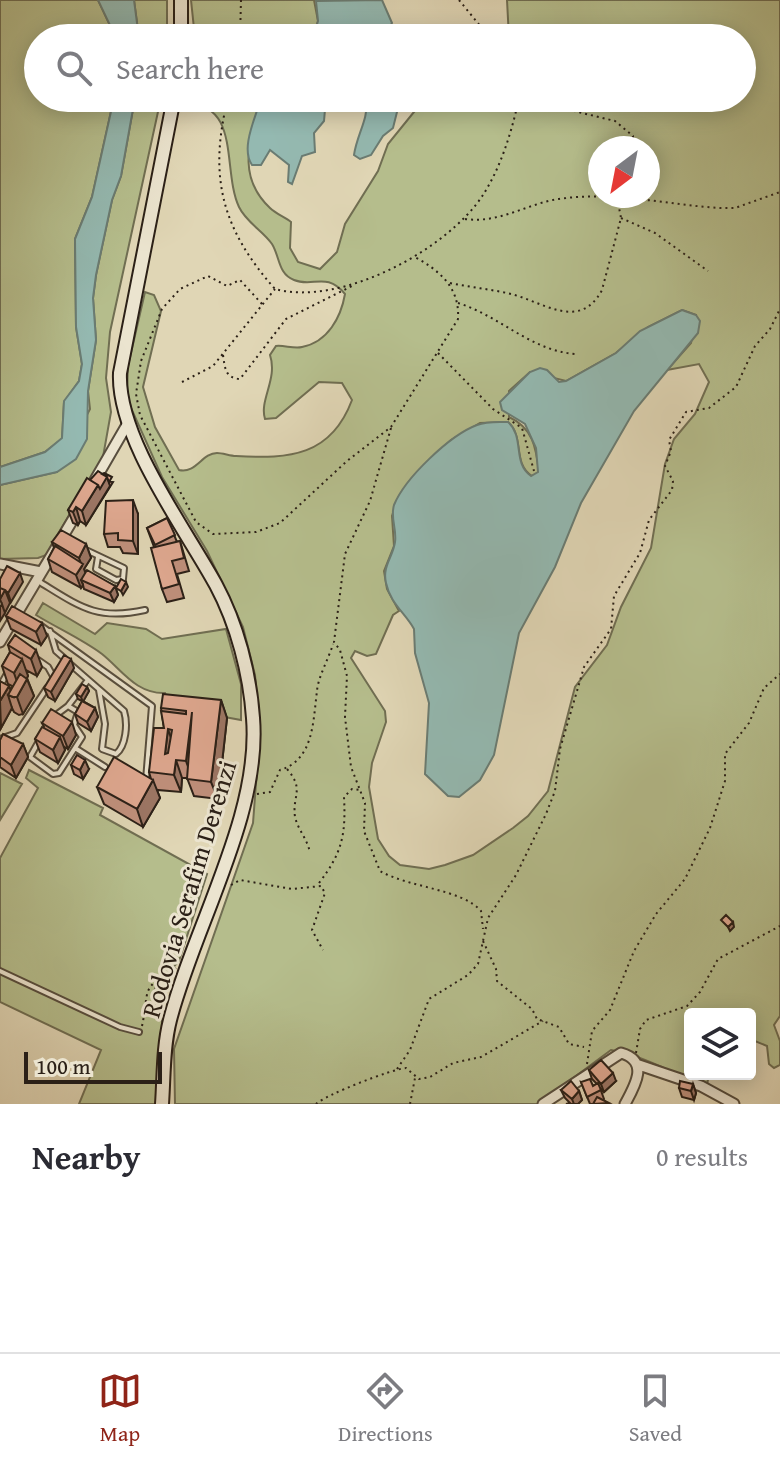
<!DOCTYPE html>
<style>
body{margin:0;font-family:"Gentium Book Plus",serif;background:#f7f7f7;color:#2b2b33}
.controls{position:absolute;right:24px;bottom:24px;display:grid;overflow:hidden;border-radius:8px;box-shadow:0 4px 20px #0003}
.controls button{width:72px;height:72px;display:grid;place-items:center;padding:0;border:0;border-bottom:2px solid #e1e1e2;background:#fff;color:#2b2b33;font:40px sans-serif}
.compass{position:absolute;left:588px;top:136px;width:72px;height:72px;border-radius:50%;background:#fff;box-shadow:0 4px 20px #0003;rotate:212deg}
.scale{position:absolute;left:24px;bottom:20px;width:138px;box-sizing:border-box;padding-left:8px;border:4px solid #2b2017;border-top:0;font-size:22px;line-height:28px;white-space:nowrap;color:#2b2017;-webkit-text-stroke:6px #ebe4cf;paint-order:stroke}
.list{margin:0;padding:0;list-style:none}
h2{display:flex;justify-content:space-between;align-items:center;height:104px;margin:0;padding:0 32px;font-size:34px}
h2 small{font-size:26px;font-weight:400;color:#7c7c81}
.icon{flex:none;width:44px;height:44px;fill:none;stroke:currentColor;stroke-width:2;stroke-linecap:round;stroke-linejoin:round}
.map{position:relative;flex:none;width:780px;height:1104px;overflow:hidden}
.search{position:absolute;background:#fff;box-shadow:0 4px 20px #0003;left:24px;right:24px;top:24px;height:88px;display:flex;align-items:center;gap:20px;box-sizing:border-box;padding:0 28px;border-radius:44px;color:#7c7c81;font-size:30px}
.sheet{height:248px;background:#fff}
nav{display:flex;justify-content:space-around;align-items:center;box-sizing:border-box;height:112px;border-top:2px solid #e1e1e2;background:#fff;font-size:22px;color:#7c7c81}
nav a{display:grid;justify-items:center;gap:4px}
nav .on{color:#8f2418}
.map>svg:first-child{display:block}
</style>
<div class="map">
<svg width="780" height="1104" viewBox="0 0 780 1104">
<rect width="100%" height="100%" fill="#e0d6b5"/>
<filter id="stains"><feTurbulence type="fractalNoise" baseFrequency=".0025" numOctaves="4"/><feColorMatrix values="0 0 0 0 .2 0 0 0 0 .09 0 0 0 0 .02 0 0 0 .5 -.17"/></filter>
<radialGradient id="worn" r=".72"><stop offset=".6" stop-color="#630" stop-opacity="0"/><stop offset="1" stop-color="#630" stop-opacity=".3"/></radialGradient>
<!-- green -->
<path fill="#b5bd8c" stroke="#706e52" stroke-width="2" fill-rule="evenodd" d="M0,0h98l18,38h-78v60h76l-22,99 -17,42 1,88 6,37 -3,17 -15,21 -2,37 -17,13 -45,15z
M134,0h33v38h-28z
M191,0h123l4,21 -5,17h-118z
M507,0h273v1016l-6,9 6,16v24l-6,3 -5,-4 -2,-18 -17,-7v-25h-60v60h19l-2,11c-33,-10 -61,-29 -96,-35l-73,54h-363l-1,-55 79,-226 7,-92 -5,-56 -12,-48 -36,-76 -45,-74 -31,-69 -4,-16 1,-26 17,-74 9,3 7,16 -18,76 12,40 24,43c17,4 23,-17 38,-17 6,0 13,3 19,3 54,3 95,0 116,-56l-10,-17 -23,-1 -43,36 -11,1c-6,-19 13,-40 5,-64l6,-9c8,-1 18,3 26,1 26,-5 39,-30 43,-53 -19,-23 -32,-6 -51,-14 -16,-6 -14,-23 -22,-36 -9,-13 -26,-22 -33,-37 -17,-36 2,-104 -53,-103l2,-6h73c-10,40 -26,77 9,110 6,6 15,9 21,14l-1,26 8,14 22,7 17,-17 8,-28 33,-53 10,-27 30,-37 41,-9h283v-60h-233zM600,148h48v48h-48zM682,310l14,5 -5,28 -24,27 32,-6 10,18 -14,32 -21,25 -9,25 -14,84 -30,59 -14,38 -32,42 -27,104 -20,25 -15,12 -40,27 -28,10 -16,4 -29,-4 -11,-9 -11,-17 -9,-52 3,-24 14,-41 -1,-11 -34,-53 4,-7 12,5 9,-2 17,-39 6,-4 -12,-22 -3,-18 10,-25 -2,-30 6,-18 13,-19 40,-39 29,-17 28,-1c17,15 4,41 24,54l7,-4c-3,-25 -6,-44 -30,-55v-26l21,-19 36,9 50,-28 32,-26z
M135,98h26l-51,234 -4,46 5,34 -8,45 -43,74 -8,22 -14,5 -38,1v-74l57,-13 33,-63 -2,-18 8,-51 -3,-42 3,-23 16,-75 9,-24z
M43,603l52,31 12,-11 39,6 16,10 64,-10 15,55v36l-71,-13 -5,-14c-29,1 -43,-23 -63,-39 -20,-15 -45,-26 -66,-39z
M29,770l74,38 -3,7 107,59 -28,87 -23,25 -4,11 11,27 -5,80h-79l22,-54 -101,-48v-144l38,-70 -12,-10z
M0,773l22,11 -22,36z"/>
<!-- water -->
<path fill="#94b9b1" stroke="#6a7c73" stroke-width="2" d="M98,0h36l5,38h-23z
M382,0l10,23 -9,15h-70l5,-17 -2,-20z
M114,98h21l-14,78 -9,24 -16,75 -3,23 3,42 -8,51 -1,48 -11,20 -19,13 -57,13v-18l45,-15 17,-14 2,-37 15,-20 3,-17 -6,-37 -1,-88 17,-42z
M261,98h65l-2,23 -10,12 1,19 -13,4 -10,28 -4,-2 1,-17 -19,-15 -9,15h-9c-12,-17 4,-48 9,-67z
M367,98h36l4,6 -9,4 -5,20 -10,8 -12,19 -11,4 -6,-4c3,-21 14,-34 13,-57z
M682,310l14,5 4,6 -2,12 -64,78 -53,92 -26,64 -36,66 -25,122 -14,25 -21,17 -11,-1 -23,-22 4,-71 -14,-50 -1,-24c-8,-15 -24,-26 -28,-46 -4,-17 7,-26 9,-41 2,-13 -5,-24 -1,-37 11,-27 56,-70 83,-80 10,-4 21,-3 31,-3 17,15 4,41 23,54l7,-4 -2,-24 -11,-24 -23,-14 -2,-8 30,-30 10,-4 7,2 12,12 7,-1 50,-28 24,-22z"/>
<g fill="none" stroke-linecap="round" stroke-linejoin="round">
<!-- service casing -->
<g stroke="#584e3e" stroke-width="8">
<path id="service" d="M86,550l38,18 -1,11 -7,1 -20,-11 2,-12
M38,581c41,25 58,40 107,29
M40,625l112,81 -6,74
M50,631l6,20 8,7
M38,660l10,7 5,9
M70,664l54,47c4,13 2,35 -8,43l-14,-5 3,-25 -6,-34
M0,686l8,-14
M68,706l10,6 -4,13 8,12 -23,36 -6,1 -23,-17 22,-39z
M68,706l20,-26
M0,739l17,-6 30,-45
M75,748l30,19
M0,971l120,56 19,5"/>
</g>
<!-- minor casing -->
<g stroke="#584e3e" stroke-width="13">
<path id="minor" d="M95,480l33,-57
M0,564l41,8
M0,642l78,-131
M639,1065l62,21 33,18
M543,1104l78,-51c28,8 15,31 4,51"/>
</g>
<!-- secondary casing -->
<g stroke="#2b2017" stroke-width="16">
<path id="secondary" d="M181,0v38
M162,1104c2,-28 1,-57 8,-84 24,-94 91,-205 83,-302 -3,-44 -16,-94 -37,-133 -31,-57 -99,-147 -96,-212l54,-275"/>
</g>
<!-- path -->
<path stroke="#2b2017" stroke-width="2" stroke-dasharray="2 4" stroke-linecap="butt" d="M459,0l31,38
M240,38l1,-38
M228,98c-20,79 -6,131 47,191 66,18 172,-39 208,-94 18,-28 29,-64 36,-97
M521,98l94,23 18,15 1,12
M621,218l34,15 53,38
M465,219c37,5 65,-18 101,-21 52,-6 103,7 154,10h15l45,-16
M450,283c19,4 38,6 57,10 34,7 72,40 95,-3l19,-72 -4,-21
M458,303c42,13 73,48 118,51
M262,304l-22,-24 -13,6 -19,-10 -28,13 -18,20 -21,52 -5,33 4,21 56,107 17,12 43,-2 24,-9 67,-62 44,-34 67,-108c2,-32 -19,-49 -45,-63
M438,353l55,56 29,19 12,43
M223,355c2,13 2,23 17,24l46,-60 68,-34
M182,382l31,-16 62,-77
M391,428l-21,73 -25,53 -11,88 6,8 7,26 -2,41 6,50 14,36 -1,28 16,40c30,17 82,18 101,40l2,18
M287,769c18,21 5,26 8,48 3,13 13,23 15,36
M257,794l13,-2 10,-22c34,-10 33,-49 37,-79 1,-14 12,-33 16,-47
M319,883c23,-30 27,-48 25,-86l8,-8 8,1
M231,885l9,-5 52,9 29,-3 4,7 -13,37 11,20
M483,941l13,28 1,12 35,28 5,10 22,8 10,17 15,3
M142,1026c8,-37 -3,-37 34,-58
M636,1053l4,-24 6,-9 41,-14 13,-14 18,-33 62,-33
M587,1064l5,-33 18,-21 24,-59 22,-37 29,-35 25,-51 15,-47v-27l24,-31 15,-35 16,-14
M397,1069l13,-19 19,-51 39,-24 10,-11 10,-46 28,-43 30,-61 9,-23 5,-42 24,-82 27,-38 3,-33 26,-43 9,-33 23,-30 1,-9 -8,-15 6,-15 -2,-11 17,-28 23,-4 27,-21 19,-41 15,-17 10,-20
M316,1104c9,-9 76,-35 90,-36l13,11 11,-2 23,-14 28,-6 62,-36
M410,1104l5,-26"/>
<!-- service -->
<use href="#service" stroke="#ebe4cf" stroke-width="4"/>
<!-- minor -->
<use href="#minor" stroke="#ebe4cf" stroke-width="9"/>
<!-- secondary -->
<use href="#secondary" stroke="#ebe4cf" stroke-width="12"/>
</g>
<!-- wall -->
<path fill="#c0907c" stroke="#2b2017" stroke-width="2" d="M90,480l23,2 -27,43 -6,-4 -2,4 -5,-2 -5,-13z
M138,514v40l-15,-1 -3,-6h-12l-4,-13z
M167,518l10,24 3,-1 9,30 -12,3 7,24 -17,4 -5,-13 -8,-42 -7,-19z
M52,542l34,2 5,14 -7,11 2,3 29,14 3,9 -4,7 -30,-13 -1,-4 -2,3 -29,-16 -4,-13 6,-11z
M6,616l41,20 -6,9 -30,-16z
M15,635l27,32 -5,9 -11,-6 2,6 -1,2 7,18 -11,18 -4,1 -5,-3 -2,-4 -11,20 -1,-47 10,9 2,-4 -4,-2 -6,-18 8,-14 -2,-7z
M74,668l-19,33 -7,-4 -4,-9z
M87,687l2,4 -6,10 12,7 3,9 -7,14 -13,-8 -3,-9 7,-13 -4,-2 -2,-5z
M221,700l6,18 -9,81 -24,-3 -7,-18h-5l-1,14 -24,-2 3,8 -17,29 -39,-23 -7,-17 54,-8 -2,-7 15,-44 -3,-20z
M42,723l34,12 -8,14 -5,-3 2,4 -7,13 -18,-11 -5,-13 9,-12z
M0,739l23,5 5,13 -12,21 -16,-11z
M71,765l18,4 -6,10 -9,-5z
M589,1070l27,11 -12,11 -4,-4 4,11 -1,1 6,4h-19l-9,-22 12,4 4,-2 -5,-5z
M693,1084l3,9 -2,7 -12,-3 -3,-9z
M561,1090l18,1 3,9 -4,4h-12l4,-1 -5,-5z"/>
<!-- shaded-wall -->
<path fill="#9c7665" stroke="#2b2017" stroke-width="2" d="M107,477l3,9 -24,39 -4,-14 16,-26z
M133,500l5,14v40l-5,-13z
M76,507l4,14 -2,4 -5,-13z
M86,544l5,14 -7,11 3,8 -6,3 2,5 -2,3 -5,-13 6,-9 -3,-8z
M20,573l3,9 -12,20 -3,-9z
M126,582l2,5 -5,8 -2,-4z
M115,586l3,9 -4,7 -4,-9z
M5,590l5,13 -5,10 -5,-14z
M2,604l3,9 -5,8v-14z
M42,623l5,13 -6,9 -5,-13z
M36,650l6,17 -5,9 -6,-17z
M22,659l6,17 -8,14 -6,-17z
M71,659l3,9 -19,33 -4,-9z
M27,679l7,17 -11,18 -6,-17z
M9,686l4,11 -5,-2 4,13 -11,20 -1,-27z
M87,687l2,4 -6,11 -2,-5z
M221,700l6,18 -9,81 -7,-17z
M95,708l3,9 -7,14 -4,-9z
M192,712v66l-6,-17z
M72,722l4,13 -8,14 -5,-13z
M168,729l6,18 -3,24 -6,-17z
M60,737l5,13 -7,13 -5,-13z
M23,744l5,13 -12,21 -5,-13z
M85,760l4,9 -6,10 -3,-9z
M176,760l6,18 -1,14 -7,-17z
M153,780l7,18 -17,29 -6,-18z
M733,922l1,5 -4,4 -2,-4z
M613,1073l3,8 -12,11 -3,-8z
M693,1084l3,9 -2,7 -3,-9z
M579,1091l3,9 -4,4h-4l-2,-5z"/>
<!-- building -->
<path fill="#dfa890" stroke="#2b2017" stroke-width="2" fill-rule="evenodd" d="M98,471l9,6 -7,12 -2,-4 -8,-5z
M104,473l8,4 -3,5 -2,-5 -5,-3z
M87,478l11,7 -16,26 -6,-4 -3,5 -5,-2z
M133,500v41l-15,-1v-7l-14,1 2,-33z
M167,518l8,17 -20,10 -8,-17z
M61,530l25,14 -7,14 -27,-16z
M180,541l4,17 -12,3 7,23 -17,5 -11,-41z
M55,546l28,18 -7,11 -28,-16z
M7,566l13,7 -12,20 -3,-3 -5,-2v-9z
M87,570l28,16 -5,7 -29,-13z
M121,579l5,3 -5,9 -5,-3z
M0,588l5,2 -5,9z
M12,606l30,17 -6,9 -30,-16z
M15,635l21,15 -5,9 -23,-14z
M10,652l12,7 -8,14 -12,-7z
M64,655l7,4 -20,33 -7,-4z
M20,674l7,5 -10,18h-4l-5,-2z
M0,681l9,5 -9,15z
M82,684l5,3 -6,10 -5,-3z
M163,694l58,6 -10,82 -24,-3 5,-67 -6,49 -10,-1 -2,15 -25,-3 5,-44h10l-3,-17 25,3v-3l-25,-3zM168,729l4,1 -4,23 -3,1z
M82,701l13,7 -8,14 -12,-8z
M51,709l21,13 -9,14 -21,-13z
M42,727l18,10 -7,13 -18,-11z
M3,734l20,10 -12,21 -11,-8v-17z
M77,755l8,5 -5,10 -9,-5z
M114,757l39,23 -16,29 -40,-22z
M726,915l7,7 -5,5 -7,-7z
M601,1060l12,13 -12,11 -12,-14z
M590,1079l3,7 5,-3 3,7 -14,7 -6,-15z
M571,1081l8,10 -7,8 -11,-9z
M680,1081l13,3 -2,7 -12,-3z
M597,1097l12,6 -16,1z"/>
<g text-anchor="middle" stroke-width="6" stroke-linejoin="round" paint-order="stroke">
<!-- street labels -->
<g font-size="26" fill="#2b2017" stroke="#ebe4cf">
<text transform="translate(189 889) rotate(-73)" y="9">Rodovia Serafim Derenzi</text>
</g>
</g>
<rect width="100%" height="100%" filter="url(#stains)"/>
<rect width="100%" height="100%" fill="url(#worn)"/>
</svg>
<div class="controls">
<button><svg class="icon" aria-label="layers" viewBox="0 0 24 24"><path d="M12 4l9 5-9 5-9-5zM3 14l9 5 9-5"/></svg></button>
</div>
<svg class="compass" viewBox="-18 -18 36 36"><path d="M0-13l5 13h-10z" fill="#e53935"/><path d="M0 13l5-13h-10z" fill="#7c7c81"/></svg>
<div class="scale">100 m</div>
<div class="search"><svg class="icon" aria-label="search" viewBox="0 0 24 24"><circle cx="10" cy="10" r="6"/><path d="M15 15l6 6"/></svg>Search here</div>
</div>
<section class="sheet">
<h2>Nearby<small>0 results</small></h2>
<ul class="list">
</ul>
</section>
<nav>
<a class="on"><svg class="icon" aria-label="map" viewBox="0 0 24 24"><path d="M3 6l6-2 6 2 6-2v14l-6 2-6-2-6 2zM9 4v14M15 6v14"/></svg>Map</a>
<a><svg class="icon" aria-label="directions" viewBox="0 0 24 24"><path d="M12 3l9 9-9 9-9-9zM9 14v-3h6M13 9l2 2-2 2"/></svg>Directions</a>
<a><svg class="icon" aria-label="saved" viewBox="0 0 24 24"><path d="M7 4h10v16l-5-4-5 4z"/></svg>Saved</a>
</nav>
